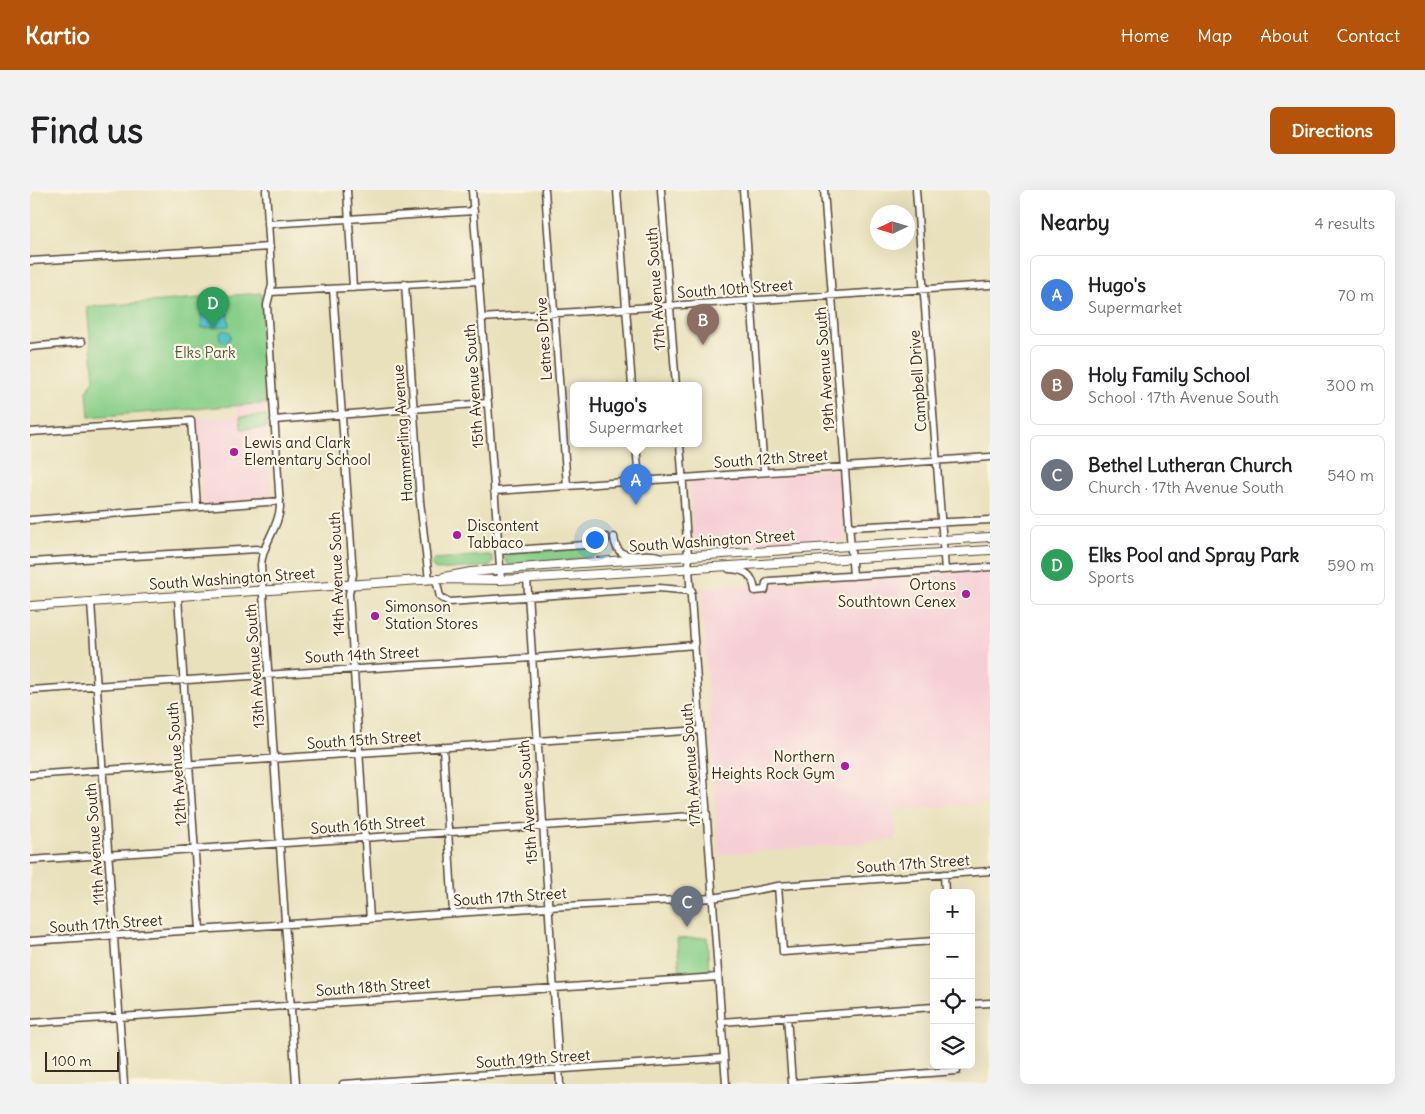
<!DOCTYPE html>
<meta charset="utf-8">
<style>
body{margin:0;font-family:Delius,sans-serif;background:#f2f2f2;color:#202124}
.controls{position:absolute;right:15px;bottom:15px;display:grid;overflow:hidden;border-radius:8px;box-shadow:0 5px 20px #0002}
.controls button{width:45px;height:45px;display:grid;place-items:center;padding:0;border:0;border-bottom:1px solid #e0e0e0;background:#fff;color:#202124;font:25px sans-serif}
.compass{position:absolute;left:840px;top:15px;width:45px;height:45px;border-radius:50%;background:#fff;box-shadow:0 5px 20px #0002;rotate:266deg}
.scale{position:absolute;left:15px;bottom:12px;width:74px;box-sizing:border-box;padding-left:5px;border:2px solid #3b2a1e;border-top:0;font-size:14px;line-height:18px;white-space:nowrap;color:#3b2a1e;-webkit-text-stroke:4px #fcf5e5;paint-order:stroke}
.you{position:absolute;left:564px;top:349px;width:18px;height:18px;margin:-12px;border:4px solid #fff;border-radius:50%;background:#1a73e8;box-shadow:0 0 0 8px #1a73e833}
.badge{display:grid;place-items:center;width:32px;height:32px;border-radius:50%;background:#b45309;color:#fff;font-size:16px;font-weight:700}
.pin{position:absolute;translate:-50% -41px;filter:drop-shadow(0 1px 2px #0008)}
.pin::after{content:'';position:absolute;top:26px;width:18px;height:15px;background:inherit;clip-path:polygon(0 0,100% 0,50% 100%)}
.popup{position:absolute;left:540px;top:192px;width:132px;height:65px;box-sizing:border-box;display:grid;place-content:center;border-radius:8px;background:#fff;filter:drop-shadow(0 1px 4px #0005);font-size:16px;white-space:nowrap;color:#757577}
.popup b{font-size:19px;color:#202124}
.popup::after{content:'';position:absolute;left:50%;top:100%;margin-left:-10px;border:10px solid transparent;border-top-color:#fff}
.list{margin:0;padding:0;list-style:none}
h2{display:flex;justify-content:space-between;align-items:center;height:65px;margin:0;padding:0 20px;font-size:21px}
h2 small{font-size:16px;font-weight:400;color:#757577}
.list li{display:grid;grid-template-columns:32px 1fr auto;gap:15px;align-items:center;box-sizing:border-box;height:80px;margin:0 10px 10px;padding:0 10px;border:1px solid #e0e0e0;border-radius:8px}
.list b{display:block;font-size:19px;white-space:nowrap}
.list p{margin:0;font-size:16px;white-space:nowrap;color:#757577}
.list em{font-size:16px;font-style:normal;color:#757577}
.icon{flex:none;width:28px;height:28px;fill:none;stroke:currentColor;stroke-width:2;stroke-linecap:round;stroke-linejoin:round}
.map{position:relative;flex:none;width:960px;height:894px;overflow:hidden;border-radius:8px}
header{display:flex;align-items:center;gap:30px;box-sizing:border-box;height:70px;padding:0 25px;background:#b45309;color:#fff}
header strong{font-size:24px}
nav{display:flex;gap:28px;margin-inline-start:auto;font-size:18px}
.intro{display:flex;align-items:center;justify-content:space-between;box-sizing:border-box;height:120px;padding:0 30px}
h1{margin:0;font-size:35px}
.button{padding:12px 22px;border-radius:8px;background:#b45309;color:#fff;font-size:18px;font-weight:700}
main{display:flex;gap:30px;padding:0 30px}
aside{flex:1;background:#fff;border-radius:8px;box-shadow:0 5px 20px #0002}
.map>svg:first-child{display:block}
</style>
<header>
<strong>Kartio</strong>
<nav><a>Home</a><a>Map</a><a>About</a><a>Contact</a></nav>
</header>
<div class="intro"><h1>Find us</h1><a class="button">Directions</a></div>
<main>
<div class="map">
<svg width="960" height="894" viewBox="0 0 960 894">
<rect width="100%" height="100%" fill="#fcf5e5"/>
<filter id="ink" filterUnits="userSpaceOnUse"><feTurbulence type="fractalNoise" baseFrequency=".02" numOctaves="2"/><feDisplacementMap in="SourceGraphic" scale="10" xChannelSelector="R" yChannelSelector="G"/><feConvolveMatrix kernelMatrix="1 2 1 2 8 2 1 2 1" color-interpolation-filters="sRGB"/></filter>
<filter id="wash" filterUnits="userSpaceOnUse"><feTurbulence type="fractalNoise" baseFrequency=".0096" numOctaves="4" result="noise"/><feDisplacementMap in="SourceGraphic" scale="20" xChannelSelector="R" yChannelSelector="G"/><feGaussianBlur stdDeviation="1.12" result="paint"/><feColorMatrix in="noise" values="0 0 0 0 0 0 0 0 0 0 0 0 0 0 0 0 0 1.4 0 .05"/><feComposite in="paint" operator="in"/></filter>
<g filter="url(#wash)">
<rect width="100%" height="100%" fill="#e9e1bc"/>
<!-- built -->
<path fill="#f6cfd6" d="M230,166l13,146 -71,5 -6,-88 42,-3 -4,-59z
M812,279l4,72 -151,9 -6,-70z
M960,380v233l-95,7 1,30 -177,15 -18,-267z"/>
<!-- green -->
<path fill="#89cf89" stroke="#627c54" d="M231,103l9,110 -181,14 -2,-26 7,-12 -7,-72z
M236,225l1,13 -26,1 -1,-12z
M579,351l1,7c-10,13 -81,16 -101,17l-5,-7 4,-5 95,-6z
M458,365l4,1 1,6 -3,4 -54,4 -6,-7 4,-4z
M677,747l2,35 -29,3 -3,-36z"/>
<!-- water -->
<path fill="#56c3ce" stroke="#487676" d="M198,123l1,13 -27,2 -1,-14z
M189.5 146a5.5 5.5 0 1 1 11 0a5.5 5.5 0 1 1-11 0Z"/>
</g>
<g filter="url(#ink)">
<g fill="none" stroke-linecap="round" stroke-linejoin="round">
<!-- minor casing -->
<g stroke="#554536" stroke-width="9">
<path id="minor" d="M236,0l6,95 -5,20 13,202c-1,21 -18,37 -19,58l35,519
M317,0l6,98
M442,0l29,390
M515,0l22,296
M587,0l15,196
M631,0l15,196
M713,0l21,281
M794,0l29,386
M886,0l29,380
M238,34l206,-13
M0,71l240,-14
M375,94l15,217 9,79
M303,99l20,285 -4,20 21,325
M240,102l209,-11
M451,128l509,-33
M0,157l52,-5
M244,230l214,-17
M0,242l161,-11 6,86
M606,254l3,37
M650,254l46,640
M464,301l496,-34
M0,330l250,-19
M819,337l141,-7
M584,347c3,30 29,12 47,20
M469,361l100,-7 6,-2 1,-5
M0,372l227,-13 7,2
M699,379c17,1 24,5 26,22l10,-1 1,-7 3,-2 221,-14
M497,388l33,506
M406,389l4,18 9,5 210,-14 33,3
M148,407l22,333
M61,412l33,482
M0,500l502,-32 163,-13
M413,557l10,166
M0,585l671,-45
M0,670l677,-45
M914,684l1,19
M748,696l5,66 151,-11
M0,751l518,-34 165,-9 65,-12 212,-15
M941,814l19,-1
M757,827l5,66 165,-12v-6
M691,832l213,-15
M0,833l688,-46
M313,894l381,-26"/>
</g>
<!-- major casing -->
<g stroke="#554536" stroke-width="10">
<path id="major" d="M414,387l27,-5 110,-9 409,-26
M0,416l406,-27 65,1 489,-30"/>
</g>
<!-- minor -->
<use href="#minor" stroke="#fff" stroke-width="6"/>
<!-- major -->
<use href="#major" stroke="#fff" stroke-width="8"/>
</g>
</g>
<!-- markers -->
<g fill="#b5179e" stroke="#fcf5e5" stroke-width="2">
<circle cx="204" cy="262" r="5"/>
<circle cx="427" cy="345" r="5"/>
<circle cx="936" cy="404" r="5"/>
<circle cx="345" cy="426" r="5"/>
<circle cx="815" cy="576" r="5"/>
</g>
<g text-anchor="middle" stroke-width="4.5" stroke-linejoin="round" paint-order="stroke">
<!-- street labels -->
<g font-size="15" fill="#3b2a1e" stroke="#fcf5e5">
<text transform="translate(626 99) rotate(-94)" y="5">17th Avenue South</text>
<text transform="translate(705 99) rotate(-4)" y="5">South 10th Street</text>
<text transform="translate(514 149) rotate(-94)" y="5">Letnes Drive</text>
<text transform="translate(795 179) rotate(-94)" y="5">19th Avenue South</text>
<text transform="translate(888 191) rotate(-94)" y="5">Campbell Drive</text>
<text transform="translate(444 196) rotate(-94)" y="5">15th Avenue South</text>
<text transform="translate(373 243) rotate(-94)" y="5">Hammerling Avenue</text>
<text transform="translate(741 269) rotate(-4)" y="5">South 12th Street</text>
<text transform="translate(682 351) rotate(-4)" y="5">South Washington Street</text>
<text transform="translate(307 384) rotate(-92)" y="5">14th Avenue South</text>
<text transform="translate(202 389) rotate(-4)" y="5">South Washington Street</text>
<text transform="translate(332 465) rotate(-3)" y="5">South 14th Street</text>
<text transform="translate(225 476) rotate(-94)" y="5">13th Avenue South</text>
<text transform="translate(334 550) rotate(-4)" y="5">South 15th Street</text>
<text transform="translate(147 574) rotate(-94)" y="5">12th Avenue South</text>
<text transform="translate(661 575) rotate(-94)" y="5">17th Avenue South</text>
<text transform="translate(498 612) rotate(-94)" y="5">15th Avenue South</text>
<text transform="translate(338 635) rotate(-4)" y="5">South 16th Street</text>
<text transform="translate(65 654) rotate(-94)" y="5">11th Avenue South</text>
<text transform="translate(883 674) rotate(-4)" y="5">South 17th Street</text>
<text transform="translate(480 707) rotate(-4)" y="5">South 17th Street</text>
<text transform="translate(76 734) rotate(-4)" y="5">South 17th Street</text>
<text transform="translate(343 797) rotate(-4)" y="5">South 18th Street</text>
<text transform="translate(503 869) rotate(-4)" y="5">South 19th Street</text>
</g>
<!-- park labels -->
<g font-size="15" fill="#525c3e" stroke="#fcf5e5">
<text x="175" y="168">Elks Park</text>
</g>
<!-- poi labels -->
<g font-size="15" fill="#3b2a1e" stroke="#fcf5e5" text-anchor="start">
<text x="214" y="258">Lewis and Clark<tspan x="214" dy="17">Elementary School</tspan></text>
<text x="437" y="341">Discontent<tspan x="437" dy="17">Tabbaco</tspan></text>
<text x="926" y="400" text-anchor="end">Ortons<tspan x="926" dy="17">Southtown Cenex</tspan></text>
<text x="355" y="422">Simonson<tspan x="355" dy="17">Station Stores</tspan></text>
<text x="805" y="572" text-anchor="end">Northern<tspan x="805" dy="17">Heights Rock Gym</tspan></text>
</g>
</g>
</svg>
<div class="controls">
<button>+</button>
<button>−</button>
<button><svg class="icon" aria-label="locate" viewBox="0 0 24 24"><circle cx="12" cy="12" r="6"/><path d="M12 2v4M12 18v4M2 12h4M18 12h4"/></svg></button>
<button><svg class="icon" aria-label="layers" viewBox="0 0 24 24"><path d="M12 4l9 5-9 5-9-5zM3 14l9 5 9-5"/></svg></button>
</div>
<svg class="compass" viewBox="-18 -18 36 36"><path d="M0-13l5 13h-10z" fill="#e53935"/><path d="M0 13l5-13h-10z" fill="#757577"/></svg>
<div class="scale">100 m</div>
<div class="you"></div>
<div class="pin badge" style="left:606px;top:315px;background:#3f7fe0">A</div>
<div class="popup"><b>Hugo's</b>Supermarket</div>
<div class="pin badge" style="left:673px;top:155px;background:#8d6e63">B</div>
<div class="pin badge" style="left:657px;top:737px;background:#6b7280">C</div>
<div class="pin badge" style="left:183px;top:138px;background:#2e9e5b">D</div>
</div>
<aside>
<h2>Nearby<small>4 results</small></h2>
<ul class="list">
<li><span class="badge" style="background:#3f7fe0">A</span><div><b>Hugo's</b><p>Supermarket</p></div><em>70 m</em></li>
<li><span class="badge" style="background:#8d6e63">B</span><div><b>Holy Family School</b><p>School · 17th Avenue South</p></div><em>300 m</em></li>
<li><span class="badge" style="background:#6b7280">C</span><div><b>Bethel Lutheran Church</b><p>Church · 17th Avenue South</p></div><em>540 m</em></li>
<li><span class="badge" style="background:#2e9e5b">D</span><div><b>Elks Pool and Spray Park</b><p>Sports</p></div><em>590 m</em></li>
</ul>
</aside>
</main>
